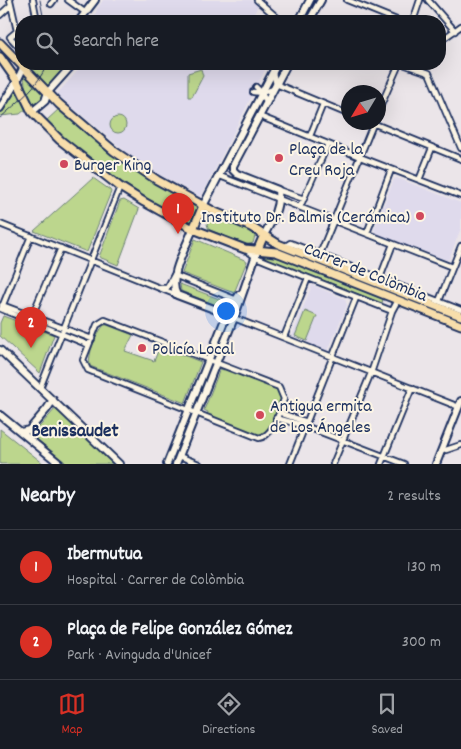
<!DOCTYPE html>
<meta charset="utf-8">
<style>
body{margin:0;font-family:Dekko,sans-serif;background:#20242c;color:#f1f3f6}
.compass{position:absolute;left:341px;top:85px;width:45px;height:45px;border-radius:50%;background:#171b24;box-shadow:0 5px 20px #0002;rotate:232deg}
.you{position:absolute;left:225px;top:310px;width:18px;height:18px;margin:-12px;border:4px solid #fff;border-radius:50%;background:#1a73e8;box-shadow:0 0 0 8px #1a73e833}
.badge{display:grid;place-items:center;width:32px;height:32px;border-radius:50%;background:#d93025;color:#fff;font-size:16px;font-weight:700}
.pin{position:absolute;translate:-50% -41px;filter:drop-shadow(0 1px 2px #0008)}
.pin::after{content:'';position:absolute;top:26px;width:18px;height:15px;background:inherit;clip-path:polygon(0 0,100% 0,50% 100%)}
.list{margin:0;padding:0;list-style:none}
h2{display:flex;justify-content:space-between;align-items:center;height:65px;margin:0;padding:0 20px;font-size:21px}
h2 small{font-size:16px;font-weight:400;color:#9ea1a6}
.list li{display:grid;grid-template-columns:32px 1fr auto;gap:15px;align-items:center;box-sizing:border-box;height:75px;padding:0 20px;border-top:1px solid #363941}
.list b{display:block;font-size:19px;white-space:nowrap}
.list p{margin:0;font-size:16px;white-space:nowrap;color:#9ea1a6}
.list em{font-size:16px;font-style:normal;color:#9ea1a6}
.icon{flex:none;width:28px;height:28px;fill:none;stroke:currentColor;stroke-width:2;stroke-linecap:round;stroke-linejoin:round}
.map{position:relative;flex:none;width:461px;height:464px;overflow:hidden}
.search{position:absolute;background:#171b24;box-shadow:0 5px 20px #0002;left:15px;right:15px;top:15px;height:55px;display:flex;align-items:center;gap:12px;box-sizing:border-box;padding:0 18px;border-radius:20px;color:#9ea1a6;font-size:19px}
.sheet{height:215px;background:#171b24}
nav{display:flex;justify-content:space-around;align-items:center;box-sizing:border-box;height:70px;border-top:1px solid #363941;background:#171b24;font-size:14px;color:#9ea1a6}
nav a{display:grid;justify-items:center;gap:2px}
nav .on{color:#d93025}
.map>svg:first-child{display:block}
</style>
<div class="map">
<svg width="461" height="464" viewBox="0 0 461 464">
<rect width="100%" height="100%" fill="#ebe5e9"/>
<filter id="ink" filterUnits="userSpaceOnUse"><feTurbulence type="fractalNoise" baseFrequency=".02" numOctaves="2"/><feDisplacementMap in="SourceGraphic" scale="10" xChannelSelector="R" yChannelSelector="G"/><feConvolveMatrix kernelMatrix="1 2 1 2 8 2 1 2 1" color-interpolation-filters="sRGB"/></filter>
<g filter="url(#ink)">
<!-- built -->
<path fill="#dfdaec" d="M103,0h148l7,6 -7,13 4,2h-162l4,-12z
M81,64h187l-67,133 -48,-26 -27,-19 -69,-58 24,-27z
M397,178l64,25v25l-12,31 -3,1 -70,-27 -2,-3 20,-51z
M312,285l33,14 2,6 -19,46 -36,-15z"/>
<!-- green -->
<path fill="#bcd68d" stroke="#6c8276" d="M29,64h41l-21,23 -21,-19z
M201,69l2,7 -11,21h-4v-24z
M26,76l17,17 1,4c-2,5 -6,8 -12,7 -5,-8 -7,-17 -8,-27z
M18,90l8,19 -6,5 -20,2v-5l15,-20z
M60,108l19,18 57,45 62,36 -7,17c-55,-31 -99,-59 -145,-103z
M110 125a8 8 0 1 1 16 0a8 8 0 1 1-16 0Z
M93,178l17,12 1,2 -24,60 -53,-21z
M124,200l15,9 -21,56 -19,-8 21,-56z
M215,216l37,16 3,4 -2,7 -6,2 -38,-15 -2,-6 3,-6z
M195,239l52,22 -13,32 -52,-20z
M264,255l16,3 103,41 -1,4 -119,-45z
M180,284l47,18 -4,6 -42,-17z
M305,311l12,5 -10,25 -12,-5z
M3,316l51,19 -14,38 -40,-37v-13z
M104,325h3l26,10 -8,16 29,10 6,-15 41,16 -16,41 -95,-37c-3,-11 6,-32 14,-41z
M225,368l54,22 3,7 -1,5 -12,29 -5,4h-5l-52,-20 1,-3 -4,-2 16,-41 4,1z
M56,408l58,56h-47l-35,-29z
M0,429l44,35h-44z"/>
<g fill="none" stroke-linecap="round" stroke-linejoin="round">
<!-- street casing -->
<g stroke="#1b2f5e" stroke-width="8">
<path id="street" d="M10,0l7,31 -7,6 9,10
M33,0l4,21
M68,0l18,13
M257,0l24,21
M347,0l52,21
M428,0l27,31
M51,4l3,-4
M0,15l11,-10
M413,21l7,-21
M440,38l3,1 18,-13
M403,64l26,9 32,75
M273,73l3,11 72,30
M256,87l6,6 4,9
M253,92l9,1 11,-4
M378,112l21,-48
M259,116l101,41 101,39
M370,122l91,37
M310,136l13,-32
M220,176l232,91
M419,180l13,-32
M278,190l26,9
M300,207l28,-63
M0,224l177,71
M367,233l24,-63
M284,247l6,-4 3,1 168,66
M246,250l10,7 12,5 124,49
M320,254l54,-132
M380,278l13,-34
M161,288h6l7,-13 63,25
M439,301l22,-55
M2,305l90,34
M2,307l29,-71
M1,309l88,36
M31,318l30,-70
M234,318l225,89
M105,320l174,67 5,12c-5,13 -10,37 -25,39l-171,-68 -5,-10 14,-35z
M284,337l24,-59
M40,388l80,-201
M279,410l4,4 24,8
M276,418l29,8 99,38
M446,450l15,-5
M179,456l20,8
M290,464l66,-166
M333,464l38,-91 21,-62 6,-11
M381,464l31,-76"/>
</g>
<!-- secondary casing -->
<g stroke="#1b2f5e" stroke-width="10">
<path id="secondary" d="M79,21l16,-21
M299,21l11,-21
M309,21l12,-21
M0,108l17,-27 8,-17
M32,112l13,-11 3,-9 25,-28
M203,206l74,-142
M193,229c-6,16 -26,50 -16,66l50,19
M264,235c8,-14 16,-28 14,-45l-41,-16 -4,-4v-4l54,-102
M0,350l119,114
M0,415l60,49
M21,432l8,-2 18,-21 6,-9
M167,464l60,-150 12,-19
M176,464l58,-146 24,-69
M436,464l25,-63"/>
</g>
<!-- primary casing -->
<g stroke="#1b2f5e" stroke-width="11">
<path id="primary" d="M0,43l59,61 55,47 43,29 58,32 36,15 27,17 183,72
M0,57l17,24 15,31 28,28 60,47 24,15 49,27 52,20 31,3 185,73
M193,229l10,-23
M258,249l6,-14"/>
</g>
<!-- street -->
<use href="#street" stroke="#fcf5e5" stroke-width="4.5"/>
<!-- secondary -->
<use href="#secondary" stroke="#fcf5e5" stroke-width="6"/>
<!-- primary -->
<use href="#primary" stroke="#f8deab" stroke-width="7"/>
<!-- tram -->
<path stroke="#1b2f5e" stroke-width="1" d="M40,0l4,21
M0,118c18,-16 38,-31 47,-54"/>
</g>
</g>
<!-- markers -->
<g fill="#d1495b" stroke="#fcf5e5" stroke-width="2">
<circle cx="279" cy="158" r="5"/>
<circle cx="64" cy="164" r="5"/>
<circle cx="420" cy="216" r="5"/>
<circle cx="142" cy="348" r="5"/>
<circle cx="260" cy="415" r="5"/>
</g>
<g text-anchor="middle" stroke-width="4" stroke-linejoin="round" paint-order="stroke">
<!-- poi labels -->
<g font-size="18" fill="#1b2f5e" stroke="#fcf5e5" text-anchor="start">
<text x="289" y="154">Plaça de la<tspan x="289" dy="21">Creu Roja</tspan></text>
<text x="74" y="170">Burger King</text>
<text x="410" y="222" text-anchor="end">Instituto Dr. Balmis (Cerámica)</text>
<text x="152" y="354">Policía Local</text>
<text x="270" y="411">Antigua ermita<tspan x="270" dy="21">de Los Ángeles</tspan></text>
</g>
<!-- street labels -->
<g font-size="18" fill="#1b2f5e" stroke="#fcf5e5">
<text transform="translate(366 271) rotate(22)" y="6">Carrer de Colòmbia</text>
</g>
<!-- neighbourhood labels -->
<g font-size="19" font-weight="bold" fill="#1b2f5e" stroke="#fcf5e5">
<text x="75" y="436">Benissaudet</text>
</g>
</g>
</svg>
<svg class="compass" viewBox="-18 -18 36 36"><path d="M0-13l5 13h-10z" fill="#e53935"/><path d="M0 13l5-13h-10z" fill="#9ea1a6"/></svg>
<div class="you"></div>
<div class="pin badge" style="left:178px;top:234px">1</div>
<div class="pin badge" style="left:31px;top:348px">2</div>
<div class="search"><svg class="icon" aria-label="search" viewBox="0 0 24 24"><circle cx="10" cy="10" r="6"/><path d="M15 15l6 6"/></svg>Search here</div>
</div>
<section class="sheet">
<h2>Nearby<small>2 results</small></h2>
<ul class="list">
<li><span class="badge">1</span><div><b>Ibermutua</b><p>Hospital · Carrer de Colòmbia</p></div><em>130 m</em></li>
<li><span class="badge">2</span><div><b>Plaça de Felipe González Gómez</b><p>Park · Avinguda d'Unicef</p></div><em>300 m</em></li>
</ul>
</section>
<nav>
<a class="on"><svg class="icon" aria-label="map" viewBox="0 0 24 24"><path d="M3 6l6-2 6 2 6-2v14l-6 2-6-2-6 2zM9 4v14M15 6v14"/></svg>Map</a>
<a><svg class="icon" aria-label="directions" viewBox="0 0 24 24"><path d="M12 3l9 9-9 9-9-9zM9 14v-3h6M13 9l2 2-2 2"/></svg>Directions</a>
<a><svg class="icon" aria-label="saved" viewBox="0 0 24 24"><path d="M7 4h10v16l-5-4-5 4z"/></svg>Saved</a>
</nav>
